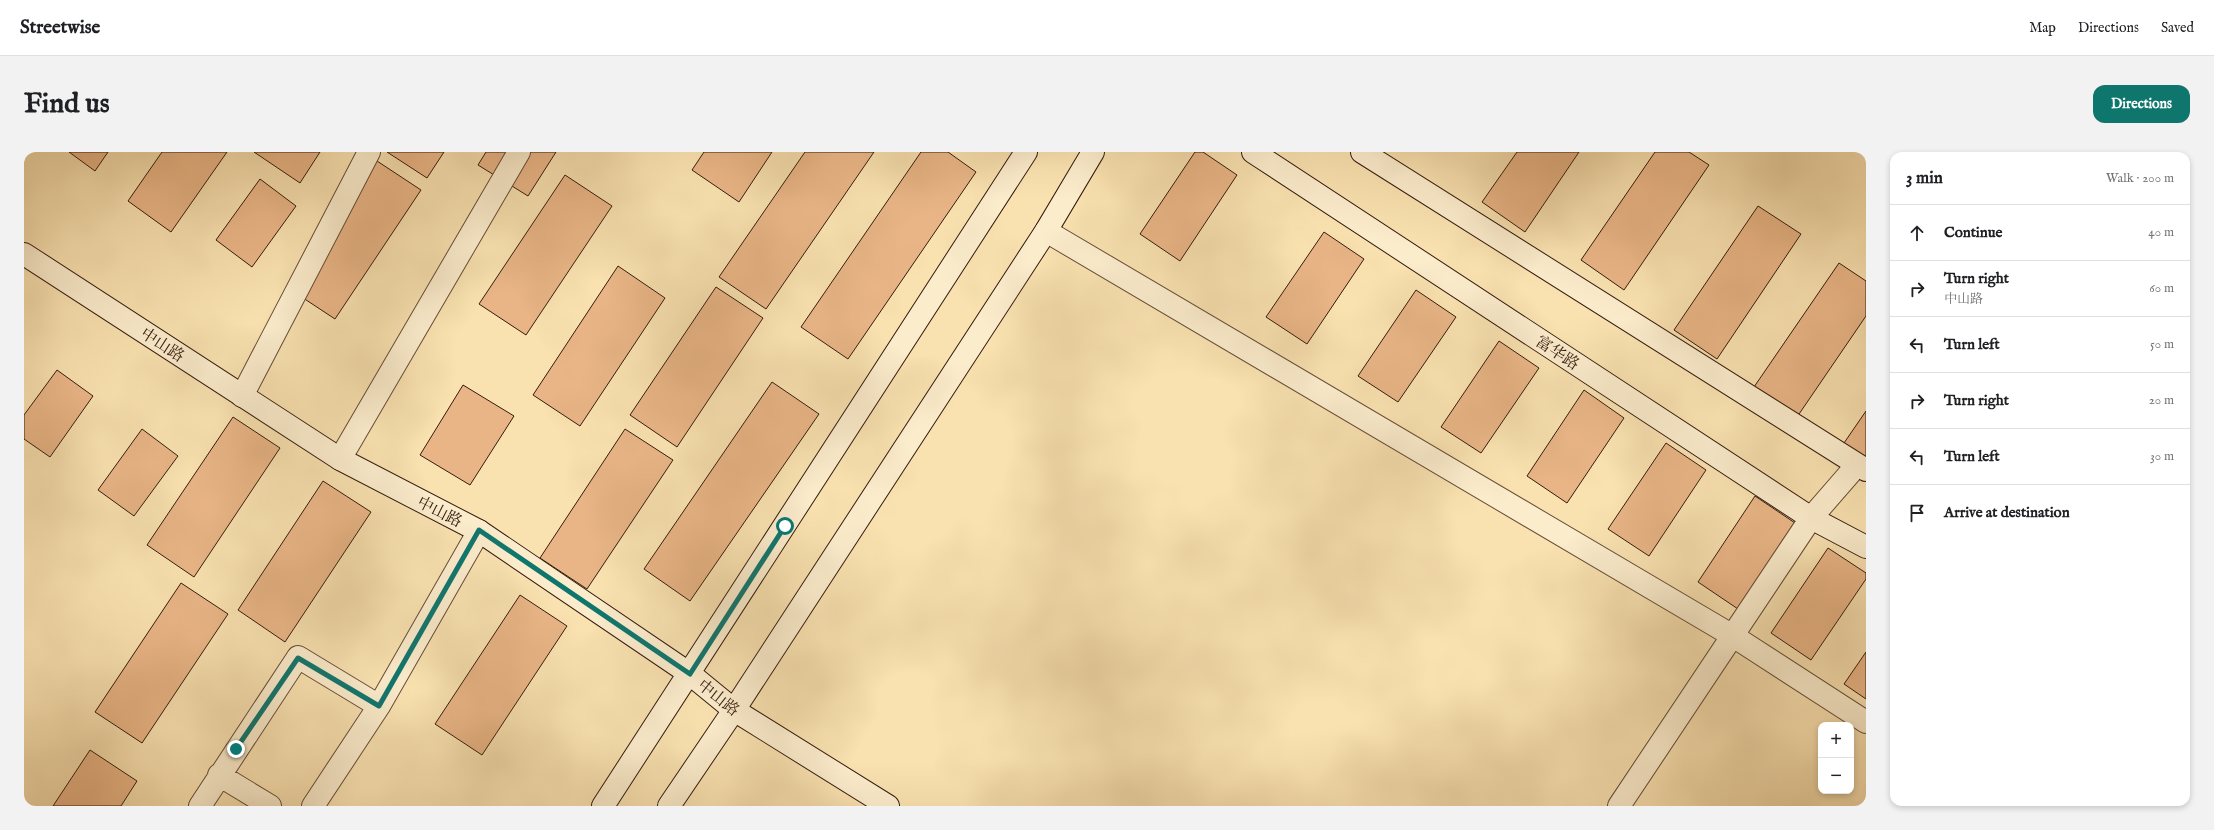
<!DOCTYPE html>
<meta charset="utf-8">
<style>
body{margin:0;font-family:"IM FELL English","Noto Serif SC",serif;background:#f2f2f2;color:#202124}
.controls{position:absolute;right:12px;bottom:12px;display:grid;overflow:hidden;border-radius:8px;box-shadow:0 2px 6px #0003}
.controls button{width:36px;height:36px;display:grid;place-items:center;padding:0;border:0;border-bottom:1px solid #e0e0e0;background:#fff;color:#202124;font:20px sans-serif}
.stop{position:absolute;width:12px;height:12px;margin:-9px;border:3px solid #0f766e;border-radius:50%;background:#fff}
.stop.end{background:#0f766e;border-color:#fff;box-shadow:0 1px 4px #0008}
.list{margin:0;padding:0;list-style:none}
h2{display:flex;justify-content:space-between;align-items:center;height:52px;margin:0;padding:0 16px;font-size:17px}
h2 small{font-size:13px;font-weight:400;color:#757577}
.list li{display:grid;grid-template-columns:26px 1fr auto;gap:12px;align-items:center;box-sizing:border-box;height:56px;padding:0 16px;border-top:1px solid #e0e0e0}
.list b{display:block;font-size:15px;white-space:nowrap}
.list p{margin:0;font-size:13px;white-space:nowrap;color:#757577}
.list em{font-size:13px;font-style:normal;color:#757577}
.icon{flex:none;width:22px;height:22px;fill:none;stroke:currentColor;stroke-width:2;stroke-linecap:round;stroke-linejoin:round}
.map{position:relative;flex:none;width:1842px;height:654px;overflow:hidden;border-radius:12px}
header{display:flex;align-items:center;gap:24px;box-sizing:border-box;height:56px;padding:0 20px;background:#fff;border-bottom:1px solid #e0e0e0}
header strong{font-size:19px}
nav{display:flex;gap:22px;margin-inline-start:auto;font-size:14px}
.intro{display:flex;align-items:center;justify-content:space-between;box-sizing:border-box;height:96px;padding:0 24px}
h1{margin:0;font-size:28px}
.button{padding:10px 18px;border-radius:12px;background:#0f766e;color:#fff;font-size:14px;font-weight:700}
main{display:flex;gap:24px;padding:0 24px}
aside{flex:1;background:#fff;border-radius:12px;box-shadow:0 2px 6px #0003}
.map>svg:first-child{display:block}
</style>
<header>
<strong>Streetwise</strong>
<nav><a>Map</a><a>Directions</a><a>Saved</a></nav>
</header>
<div class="intro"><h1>Find us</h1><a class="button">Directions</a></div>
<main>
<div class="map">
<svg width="1842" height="654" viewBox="0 0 1842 654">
<rect width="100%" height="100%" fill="#f9e1b0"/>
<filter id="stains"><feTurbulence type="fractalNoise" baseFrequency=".005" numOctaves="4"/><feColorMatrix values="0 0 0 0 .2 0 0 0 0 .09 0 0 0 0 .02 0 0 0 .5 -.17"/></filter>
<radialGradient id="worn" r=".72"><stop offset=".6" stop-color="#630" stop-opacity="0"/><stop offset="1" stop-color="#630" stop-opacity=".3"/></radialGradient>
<!-- building -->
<path fill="#e9b586" stroke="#351c0f" d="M45,0h39l-13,19z
M138,0h65l-56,80 -43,-31z
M230,0h66l-20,31z
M363,0h57l-17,26z
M462,0h70l-28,44 -50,-31z
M680,0h68l-33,50 -47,-32z
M781,0h69l-108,157 -47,-32z
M897,0h27l28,20 -128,187 -47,-32z
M1171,0h8l34,23 -57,86 -40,-27z
M1493,0h62l-54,80 -43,-30z
M1631,0h34l20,13 -85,125 -43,-30z
M350,7l47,31 -86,129 -47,-31z
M541,23l47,31 -86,129 -47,-31z
M236,27l36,27 -44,61 -36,-27z
M1734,54l43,28 -84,125 -43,-29z
M1300,80l40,27 -57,85 -41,-27z
M1815,111l27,18v35l-69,101 -43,-30z
M594,114l47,32 -85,128 -47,-31z
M692,135l47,31 -86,129 -47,-32z
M1392,138l40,27 -58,85 -40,-26z
M1475,189l40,27 -58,85 -40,-26z
M33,218l36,26 -43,61 -26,-18v-24z
M748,230l47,32 -129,187 -46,-32z
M439,233l51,31 -44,69 -50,-30z
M1560,238l40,28 -57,85 -40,-27z
M1842,259v47l-22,-15z
M209,265l47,31 -86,129 -47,-32z
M118,277l36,27 -44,60 -36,-26z
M601,277l48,31 -86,129 -47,-31z
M1642,291l40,27 -57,86 -41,-27z
M299,329l48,31 -86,130 -47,-32z
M1731,344l40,27 -57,86 -40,-27z
M1804,396l38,25v6l-55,81 -40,-27z
M157,431l47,31 -86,129 -47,-31z
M496,443l47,31 -85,129 -47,-31z
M1842,500v47l-22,-15z
M66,598l47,31 -16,25h-68z"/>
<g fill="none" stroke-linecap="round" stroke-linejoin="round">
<!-- street casing -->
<g stroke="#664d37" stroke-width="24">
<path id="street" d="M1022,79l687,405 133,86
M218,244l127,-244
M316,307l179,-307
M195,623l51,31
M176,654l98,-149 81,49
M289,654l66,-100 100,-175
M1595,654l192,-288 46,-53"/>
</g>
<!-- secondary casing -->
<g stroke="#351c0f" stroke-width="24">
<path id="secondary" d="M1229,0l558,366 55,29
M1338,0l504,318
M0,102l316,205 139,72 211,143 44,36 154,96
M579,654l423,-654
M645,654l65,-96 312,-479 47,-79"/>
</g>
<!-- street -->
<use href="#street" stroke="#fbeccc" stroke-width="22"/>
<!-- secondary -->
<use href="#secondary" stroke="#fbeccc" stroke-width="22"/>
</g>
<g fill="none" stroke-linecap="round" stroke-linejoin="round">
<!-- route -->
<path stroke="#0f766e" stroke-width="5" d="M212,597l62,-91 81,48 100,-176 211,144 95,-148"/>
</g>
<g text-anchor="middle" stroke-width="3.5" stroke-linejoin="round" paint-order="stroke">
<!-- street labels -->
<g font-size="16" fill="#351c0f" stroke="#fbeccc">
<text transform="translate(139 192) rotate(33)" y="6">中山路</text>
<text transform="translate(1534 200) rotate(33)" y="6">富华路</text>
<text transform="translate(416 359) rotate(27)" y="6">中山路</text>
<text transform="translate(695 545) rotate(38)" y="6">中山路</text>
</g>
</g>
<rect width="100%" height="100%" filter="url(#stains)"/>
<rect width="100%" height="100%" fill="url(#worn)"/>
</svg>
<div class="controls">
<button>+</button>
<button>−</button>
</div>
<div class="stop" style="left:761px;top:374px"></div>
<div class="stop end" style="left:212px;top:597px"></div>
</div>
<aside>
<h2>3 min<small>Walk · 200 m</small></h2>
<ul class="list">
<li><svg class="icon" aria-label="ahead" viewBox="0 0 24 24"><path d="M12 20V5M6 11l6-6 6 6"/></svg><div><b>Continue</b></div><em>40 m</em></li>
<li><svg class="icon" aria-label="right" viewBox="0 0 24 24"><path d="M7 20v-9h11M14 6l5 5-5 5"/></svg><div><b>Turn right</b><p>中山路</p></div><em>60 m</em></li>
<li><svg class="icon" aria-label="left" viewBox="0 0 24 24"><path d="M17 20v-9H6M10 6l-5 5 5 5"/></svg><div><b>Turn left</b></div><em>50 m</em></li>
<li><svg class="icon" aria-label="right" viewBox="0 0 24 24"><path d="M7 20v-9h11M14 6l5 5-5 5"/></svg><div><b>Turn right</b></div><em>20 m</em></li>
<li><svg class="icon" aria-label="left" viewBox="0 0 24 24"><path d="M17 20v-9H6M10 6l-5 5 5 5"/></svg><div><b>Turn left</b></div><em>30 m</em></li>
<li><svg class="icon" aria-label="arrive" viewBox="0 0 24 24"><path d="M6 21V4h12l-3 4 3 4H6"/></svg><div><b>Arrive at destination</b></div></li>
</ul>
</aside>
</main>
